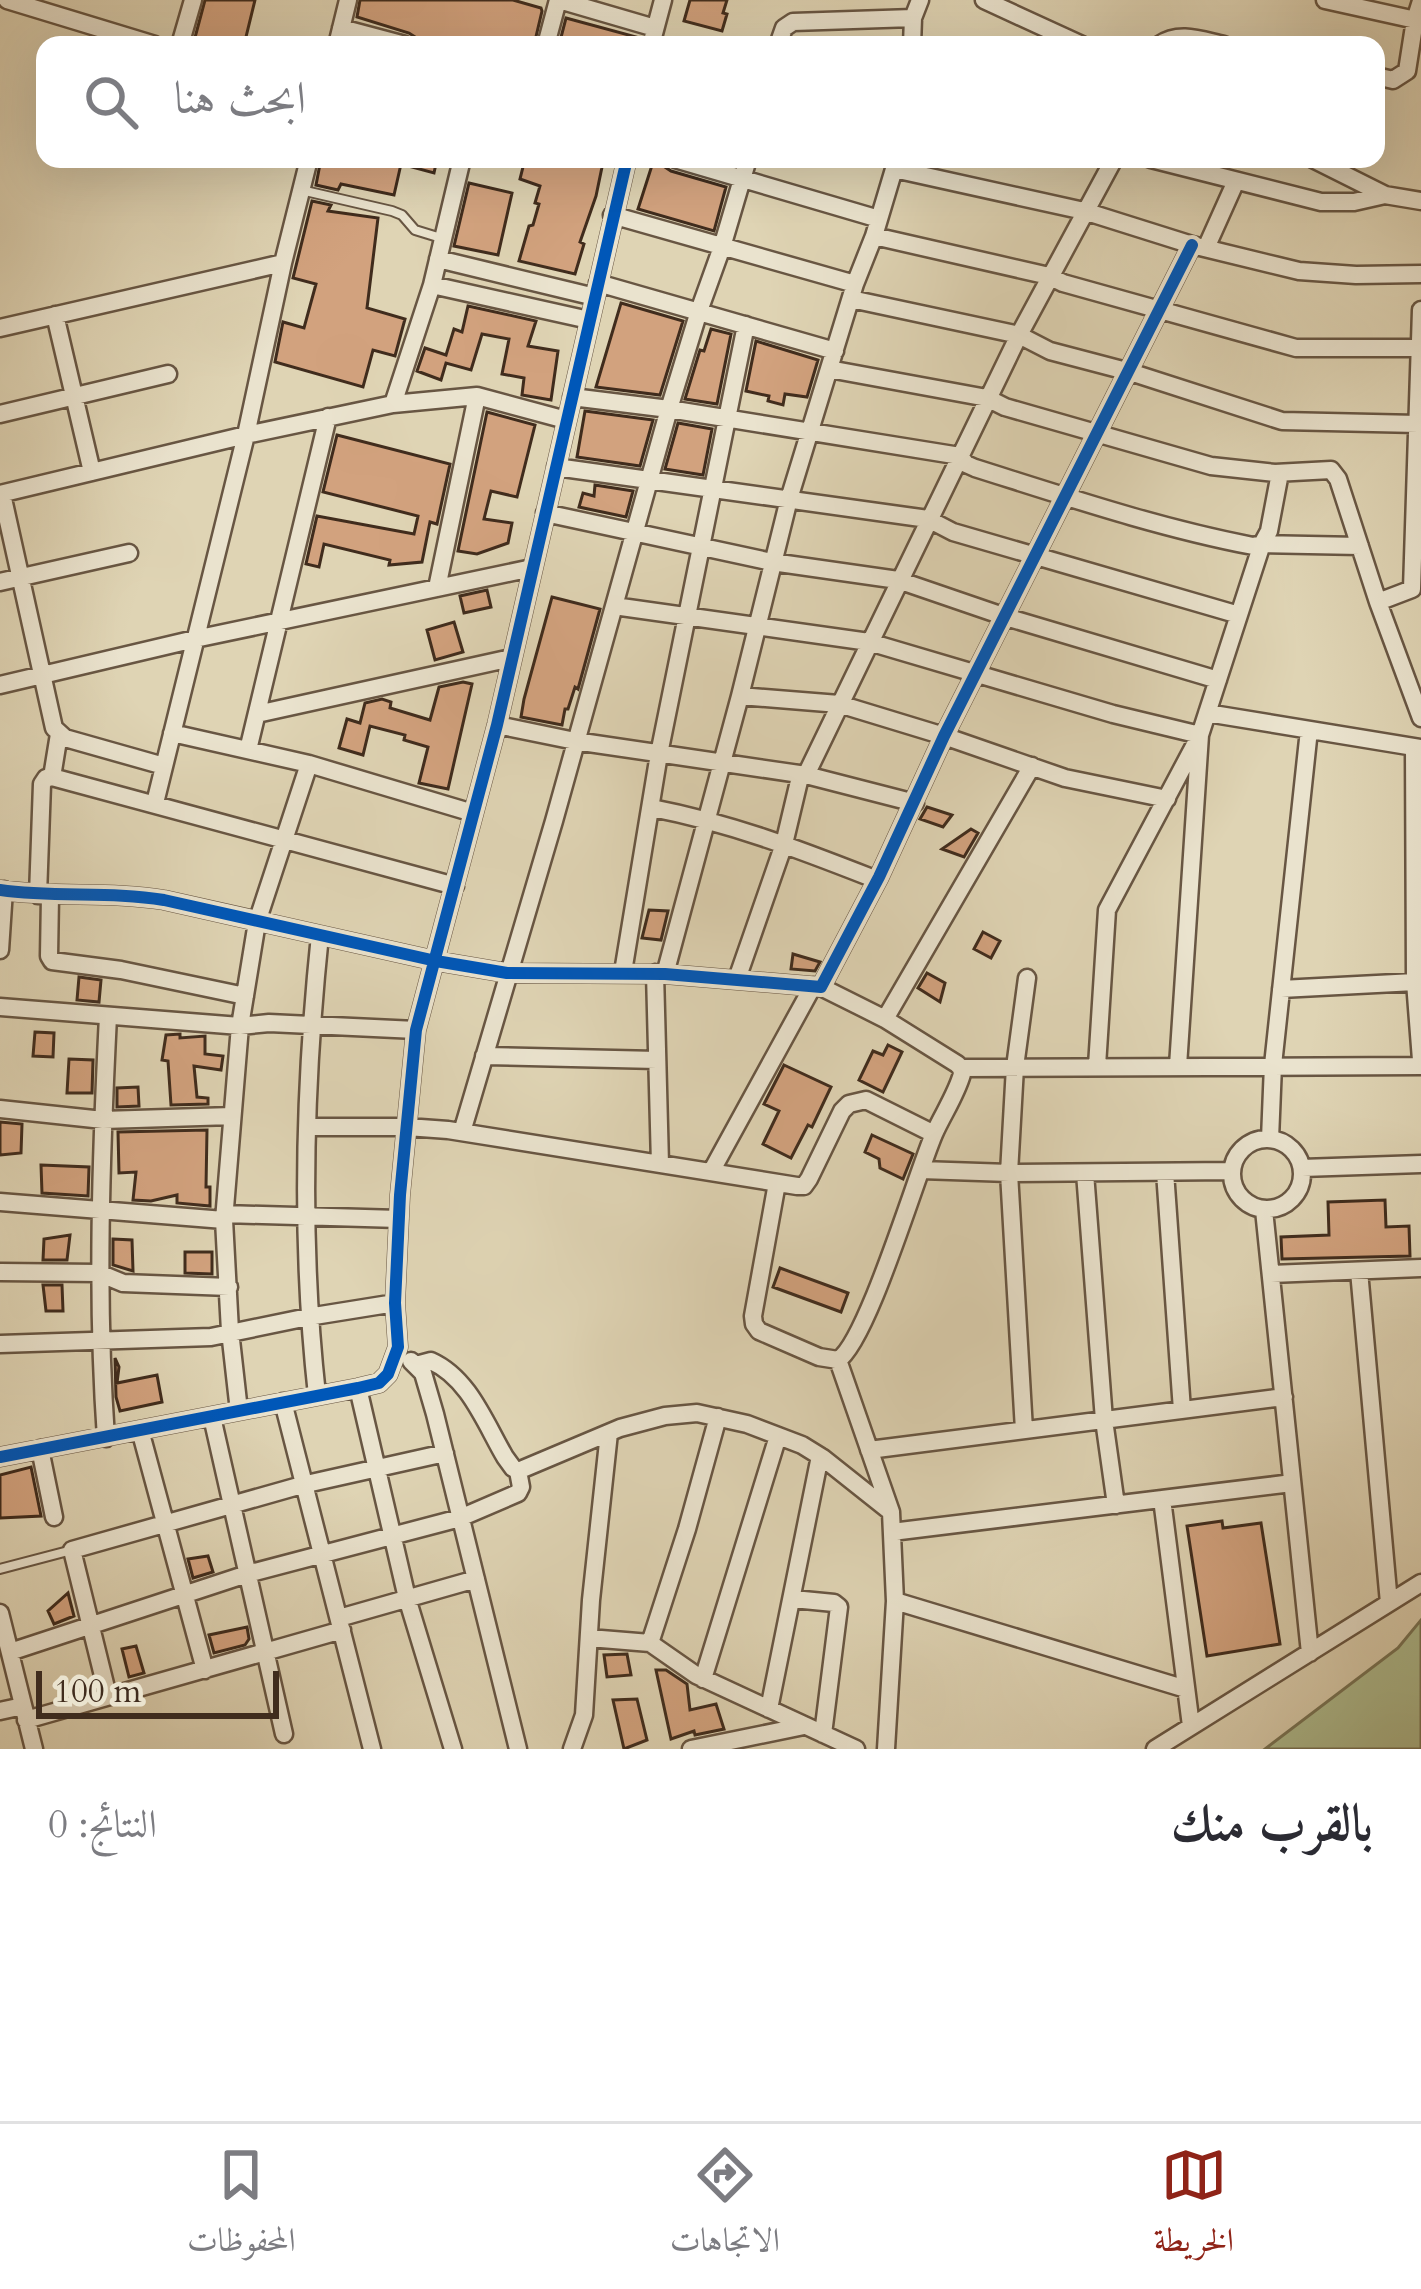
<!DOCTYPE html>
<html lang="ar">
<meta charset="utf-8">
<style>
body{margin:0;font-family:Cardo,Amiri,serif;background:#f7f7f7;color:#2b2b33;direction:rtl}
.scale{position:absolute;left:36px;bottom:30px;width:243px;box-sizing:border-box;padding-left:12px;border:6px solid #402c1d;border-top:0;font-size:33px;line-height:42px;white-space:nowrap;color:#402c1d;-webkit-text-stroke:9px #eae3ce;paint-order:stroke}
.list{margin:0;padding:0;list-style:none}
h2{display:flex;justify-content:space-between;align-items:center;height:156px;margin:0;padding:0 48px;font-size:51px}
h2 small{font-size:39px;font-weight:400;color:#7c7c81}
.icon{flex:none;width:66px;height:66px;fill:none;stroke:currentColor;stroke-width:2;stroke-linecap:round;stroke-linejoin:round}
.map{position:relative;flex:none;width:1421px;height:1749px;overflow:hidden;direction:ltr}
.search{position:absolute;background:#fff;box-shadow:0 12px 48px #0002;left:36px;right:36px;top:36px;height:132px;display:flex;align-items:center;gap:30px;box-sizing:border-box;padding:0 42px;border-radius:24px;color:#7c7c81;font-size:45px}
.sheet{height:372px;background:#fff}
nav{display:flex;justify-content:space-around;align-items:center;box-sizing:border-box;height:168px;border-top:3px solid #e1e1e2;background:#fff;font-size:33px;color:#7c7c81}
nav a{display:grid;justify-items:center;gap:6px}
nav .on{color:#8f2418}
.map>svg:first-child{display:block}
</style>
<div class="map">
<svg width="1421" height="1749" viewBox="0 0 1421 1749">
<rect width="100%" height="100%" fill="#dfd4b4"/>
<filter id="stains"><feTurbulence type="fractalNoise" baseFrequency=".00167" numOctaves="4"/><feColorMatrix values="0 0 0 0 .2 0 0 0 0 .09 0 0 0 0 .02 0 0 0 .5 -.17"/></filter>
<radialGradient id="worn" r=".72"><stop offset=".6" stop-color="#630" stop-opacity="0"/><stop offset="1" stop-color="#630" stop-opacity=".3"/></radialGradient>
<!-- green -->
<path fill="#aebd90" stroke="#777456" stroke-width="3" d="M1421,1620v129h-156l133,-101z"/>
<!-- building -->
<path fill="#d2a27e" stroke="#402c1d" stroke-width="3" d="M205,0h50l-11,45h-51z
M360,0h153l28,8 1,3 -8,34h-83l-20,-6 -1,6h-13l-2,-8 -6,-4 -52,-16z
M690,0h37l-4,13 4,1 -5,17 -38,-10z
M566,18l74,20 -1,7h-80z
M321,159h116l-3,14 -33,-9 -7,31 -53,-11 -3,6 -22,-5z
M525,159h45l32,8 -6,29 -16,46 4,2 -9,30 -56,-13 10,-35 4,-1 6,-21 -4,-1 5,-17 -20,-7z
M654,159h9l2,8 6,4 55,16 -12,44 -76,-22z
M469,183l43,10 -14,62 -44,-9z
M312,201l19,4 -3,6 50,7 -11,90 38,11 -10,37 -22,-6 -10,37 -88,-25 8,-40 21,6 12,-44 -23,-6z
M621,303l62,18 -23,74 -64,-8z
M468,306l68,15 -8,25 30,5 -7,49 -29,-5 2,-17 -22,-4 7,-35 -27,-5 -11,36 -25,-7 -5,17 -24,-9 8,-23 21,7 8,-26 8,3z
M711,329l20,5 -14,70 -32,-5 15,-49 4,1z
M756,341l62,19 -11,37 -22,-3 -2,11 -15,-4 1,-5 -23,-5z
M585,411l68,9 -13,46 -63,-9z
M487,412l48,13 -18,72 -26,-6 -7,28 28,4 -4,20 -31,11 -19,-3z
M678,423l34,6 -9,46 -38,-6z
M337,435l113,29 -13,60 -7,-2 -8,40 -33,3 1,-5 -66,-16 -5,23 -13,-3 11,-48 97,18 4,-18 -95,-24z
M595,485l38,6 -7,26 -47,-10 4,-14 11,3z
M487,590l4,17 -27,6 -4,-17z
M552,597l48,12 -22,80 -3,-2 -7,22h-3l-3,16 -41,-8 3,-18z
M454,622l9,30 -28,8 -8,-30z
M463,682l9,2 -24,105 -29,-6 9,-36 -24,-7 1,-5 -35,-9 -7,29 -24,-7 8,-29 13,4 5,-20 17,-4 9,3 -1,6 40,12 9,-33z
M927,807l25,8 -9,12 -23,-8z
M971,829l7,4 -14,24 -22,-8z
M649,910l19,1 -7,29 -19,-2z
M983,932l17,9 -9,17 -17,-9z
M793,954l27,8 -5,9 -24,-2z
M927,973l18,10 -5,19 -22,-14z
M79,977l22,3 -2,22 -22,-2z
M35,1032l19,1 -1,24 -20,-1z
M180,1034v4l25,-2v18l18,2 -2,14 -27,-4 3,31 11,1v6l-37,1 -3,-44 -6,-1 4,-25z
M888,1045l14,7 -19,40 -24,-12 14,-29 10,4z
M69,1059l24,1 -1,33h-25z
M784,1065l47,22 -19,40 -4,-2 -17,33 -28,-14 16,-33 -15,-7z
M138,1087l1,19 -22,1v-19z
M0,1122l22,2 -1,29 -21,2z
M207,1130l-1,57h4v19l-33,-3v-8l-26,6 -18,-1 3,-28 -17,1 -1,-41z
M872,1135l41,19 -10,25 -23,-11 -1,-9 -14,-7z
M41,1165l48,2 -1,29 -46,-3z
M1385,1200l1,27 23,-1 1,30 -128,3 -1,-22 48,-2 -1,-33z
M70,1235l-3,25h-24l1,-21z
M113,1239l19,1 1,31 -20,-6z
M185,1252h27v22l-27,-1z
M780,1268l68,25 -7,19 -68,-25z
M43,1285h19l1,26h-17z
M115,1358l4,9 -2,16 40,-8 5,27 -42,9 -4,-14z
M31,1467l10,49 -41,2v-43z
M1222,1521l1,7 38,-5 19,121 -73,12 -20,-130z
M208,1556l5,16 -20,6 -5,-19z
M68,1593l6,23 -20,8 -6,-13z
M247,1627l2,12 -4,6 -31,8 -5,-18z
M136,1646l8,27 -15,4 -7,-28z
M627,1654l4,21 -24,2 -3,-22z
M656,1670h10l21,14 3,26 26,-6 8,25 -29,6 -1,-4 -23,8z
M637,1699l10,41 -23,9 -11,-49z"/>
<g fill="none" stroke-linecap="round" stroke-linejoin="round">
<!-- service casing -->
<g stroke="#685643" stroke-width="12">
<path id="service" d="M301,190l91,21 10,4 13,15 26,8
M0,1569l72,-19"/>
</g>
<!-- minor casing -->
<g stroke="#685643" stroke-width="21">
<path id="minor" d="M7,0l148,45
M559,0l96,28
M984,0l98,45
M1325,0l95,21
M341,28l64,17
M180,45l13,-45
M337,45l11,-45
M546,45l12,-45
M651,45l12,-45
M778,45l6,-17 9,-6 120,-4
M912,45l1,-27 7,-18
M1159,45c20,-14 42,-5 65,0
M1376,76l17,4 14,-9 8,-51 6,-19
M675,159l204,60
M1151,159l170,43h33l31,-7
M1313,159l72,36 36,6
M894,169l190,42 108,34 107,26 57,4 65,-1
M612,215l243,69
M874,236l175,40 14,7 233,65h125
M1206,248l30,-67
M438,259l157,38
M598,283l237,68
M432,285l157,35
M851,299l168,36 31,16 80,21 152,49 136,3
M55,315l37,157
M0,328l283,-65
M829,369l158,29 18,9 206,59 64,7 56,-3 7,9 40,123 34,-13 9,-279
M572,397l97,12 291,47 6,8 9,4c92,29 184,60 278,78l9,-2 7,-13 11,-58
M393,404l39,-119 30,-126
M0,414l168,-40
M556,467l372,52 25,13 286,83
M0,494l246,-59 147,-31 84,-8 89,24
M2,494l52,234 11,10 99,28
M545,513l227,49 126,18 108,37 212,63
M0,582l129,-29
M437,588l40,-192
M1378,602l43,116
M614,606l255,36 244,72 87,21 -22,331
M0,685l195,-46 337,-71
M740,696l99,8 105,32 121,42 102,21
M1207,713l213,35
M257,714l254,-56
M497,725l78,16 231,34 109,28
M172,733l137,31 164,49
M1414,747l1,235 6,78
M248,750l80,-333
M52,777l7,-43
M155,803l91,-368 37,-172 26,-104
M652,808c78,15 146,41 220,70l7,-1
M0,890c55,8 110,1 164,10l272,61 71,12 158,1 156,13 58,-110 65,-141 248,-491
M38,895l4,-111 4,-6 6,-1 403,109
M50,896l-1,60 3,5 69,9 124,26
M0,950l4,-60
M623,972l36,-218 87,-429
M655,973l5,191
M665,974l75,-278 49,-197 66,-215 19,-48 23,-77
M737,979l47,-135 16,-67 6,-2 213,-440 95,-176
M1281,989l134,-7
M0,1007l240,19 29,-3 147,7
M885,1019l147,-253
M484,1056l173,4
M1097,1066l10,-156 93,-175 62,-191 98,2
M961,1068l460,-2
M0,1109l103,11 129,-4
M307,1127h100l41,3 349,56h7l5,-7 33,-68 7,-7 17,-4 68,34
M462,1132l92,-311 115,-412 30,-98 23,-64 26,-88
M1232 1174a35 35 0 1 1 70 0a35 35 0 1 1-70 0Z
M1270,1139l3,-74 36,-335
M1302,1168l119,-4
M921,1170l88,3 223,-2
M711,1172l102,-186
M1165,1172l17,238
M1085,1173l19,247 12,85
M777,1183l-24,133 1,8 5,7 60,26 19,3c29,-18 78,-184 96,-226 9,-20 22,-39 28,-60l-1,-6 -4,-4 -72,-45 -64,-32
M0,1202l224,18
M1264,1210l46,443
M224,1214l175,5
M1359,1271l30,332
M0,1272l99,1 24,10 106,4
M1271,1274l150,-6
M0,1344l211,-7 97,-20 87,-14
M838,1360l53,152 4,89 -9,148
M411,1361l12,12 12,41 83,335
M416,1365l15,-4c38,17 54,62 74,96l8,11 5,3 102,-43 45,-12 32,-3 50,11 55,21 21,13 68,54
M358,1388l49,210 46,151
M317,1395c-17,-153 -13,-307 3,-460
M283,1402l89,347
M239,1411l-9,-80 -6,-111 16,-194 17,-104 52,-158
M212,1417l72,317
M140,1430l65,240
M1024,1430l-15,-257 6,-106 12,-89
M106,1438c-10,-141 -5,-282 2,-422
M40,1449l14,68
M869,1450l415,-53
M0,1457l358,-69 21,-5 9,-9 10,-27 -3,-44 5,-108 16,-165 81,-305 130,-566
M1162,1499l29,227
M892,1532l400,-49
M793,1599l41,4 5,4 -16,127
M895,1601l291,88
M0,1613l34,136
M339,1618l137,-39
M589,1638l61,5 37,-114 31,-112
M650,1643l46,32 160,74
M10,1652l237,-78 213,-56 58,-25 3,-6 -3,-16
M703,1679l75,-243
M108,1696l-36,-146 230,-65 143,-32
M769,1709l51,-253
M0,1711l23,-5
M26,1720l316,-90
M572,1749l12,-34 7,-115 18,-167
M691,1749l113,-23
M1155,1749l266,-166"/>
</g>
<!-- service -->
<use href="#service" stroke="#eae3ce" stroke-width="8"/>
<!-- minor -->
<use href="#minor" stroke="#eae3ce" stroke-width="16"/>
<!-- cycleway casing -->
<g stroke="#eae3ce" stroke-width="20">
<path id="cycleway" d="M0,890c55,8 110,1 164,10l272,61 71,12 158,1 156,13 58,-110 65,-141 248,-491
M0,1457l358,-69 21,-5 9,-9 10,-27 -3,-44 5,-108 16,-165 81,-305 130,-566"/>
</g>
<!-- cycleway -->
<use href="#cycleway" stroke="#0057b8" stroke-width="12"/>
</g>
<rect width="100%" height="100%" filter="url(#stains)"/>
<rect width="100%" height="100%" fill="url(#worn)"/>
</svg>
<div class="scale">100 m</div>
<div class="search"><svg class="icon" aria-label="search" viewBox="0 0 24 24"><circle cx="10" cy="10" r="6"/><path d="M15 15l6 6"/></svg>ابحث هنا</div>
</div>
<section class="sheet">
<h2>بالقرب منك<small>النتائج: 0</small></h2>
<ul class="list">
</ul>
</section>
<nav>
<a class="on"><svg class="icon" aria-label="map" viewBox="0 0 24 24"><path d="M3 6l6-2 6 2 6-2v14l-6 2-6-2-6 2zM9 4v14M15 6v14"/></svg>الخريطة</a>
<a><svg class="icon" aria-label="directions" viewBox="0 0 24 24"><path d="M12 3l9 9-9 9-9-9zM9 14v-3h6M13 9l2 2-2 2"/></svg>الاتجاهات</a>
<a><svg class="icon" aria-label="saved" viewBox="0 0 24 24"><path d="M7 4h10v16l-5-4-5 4z"/></svg>المحفوظات</a>
</nav>
